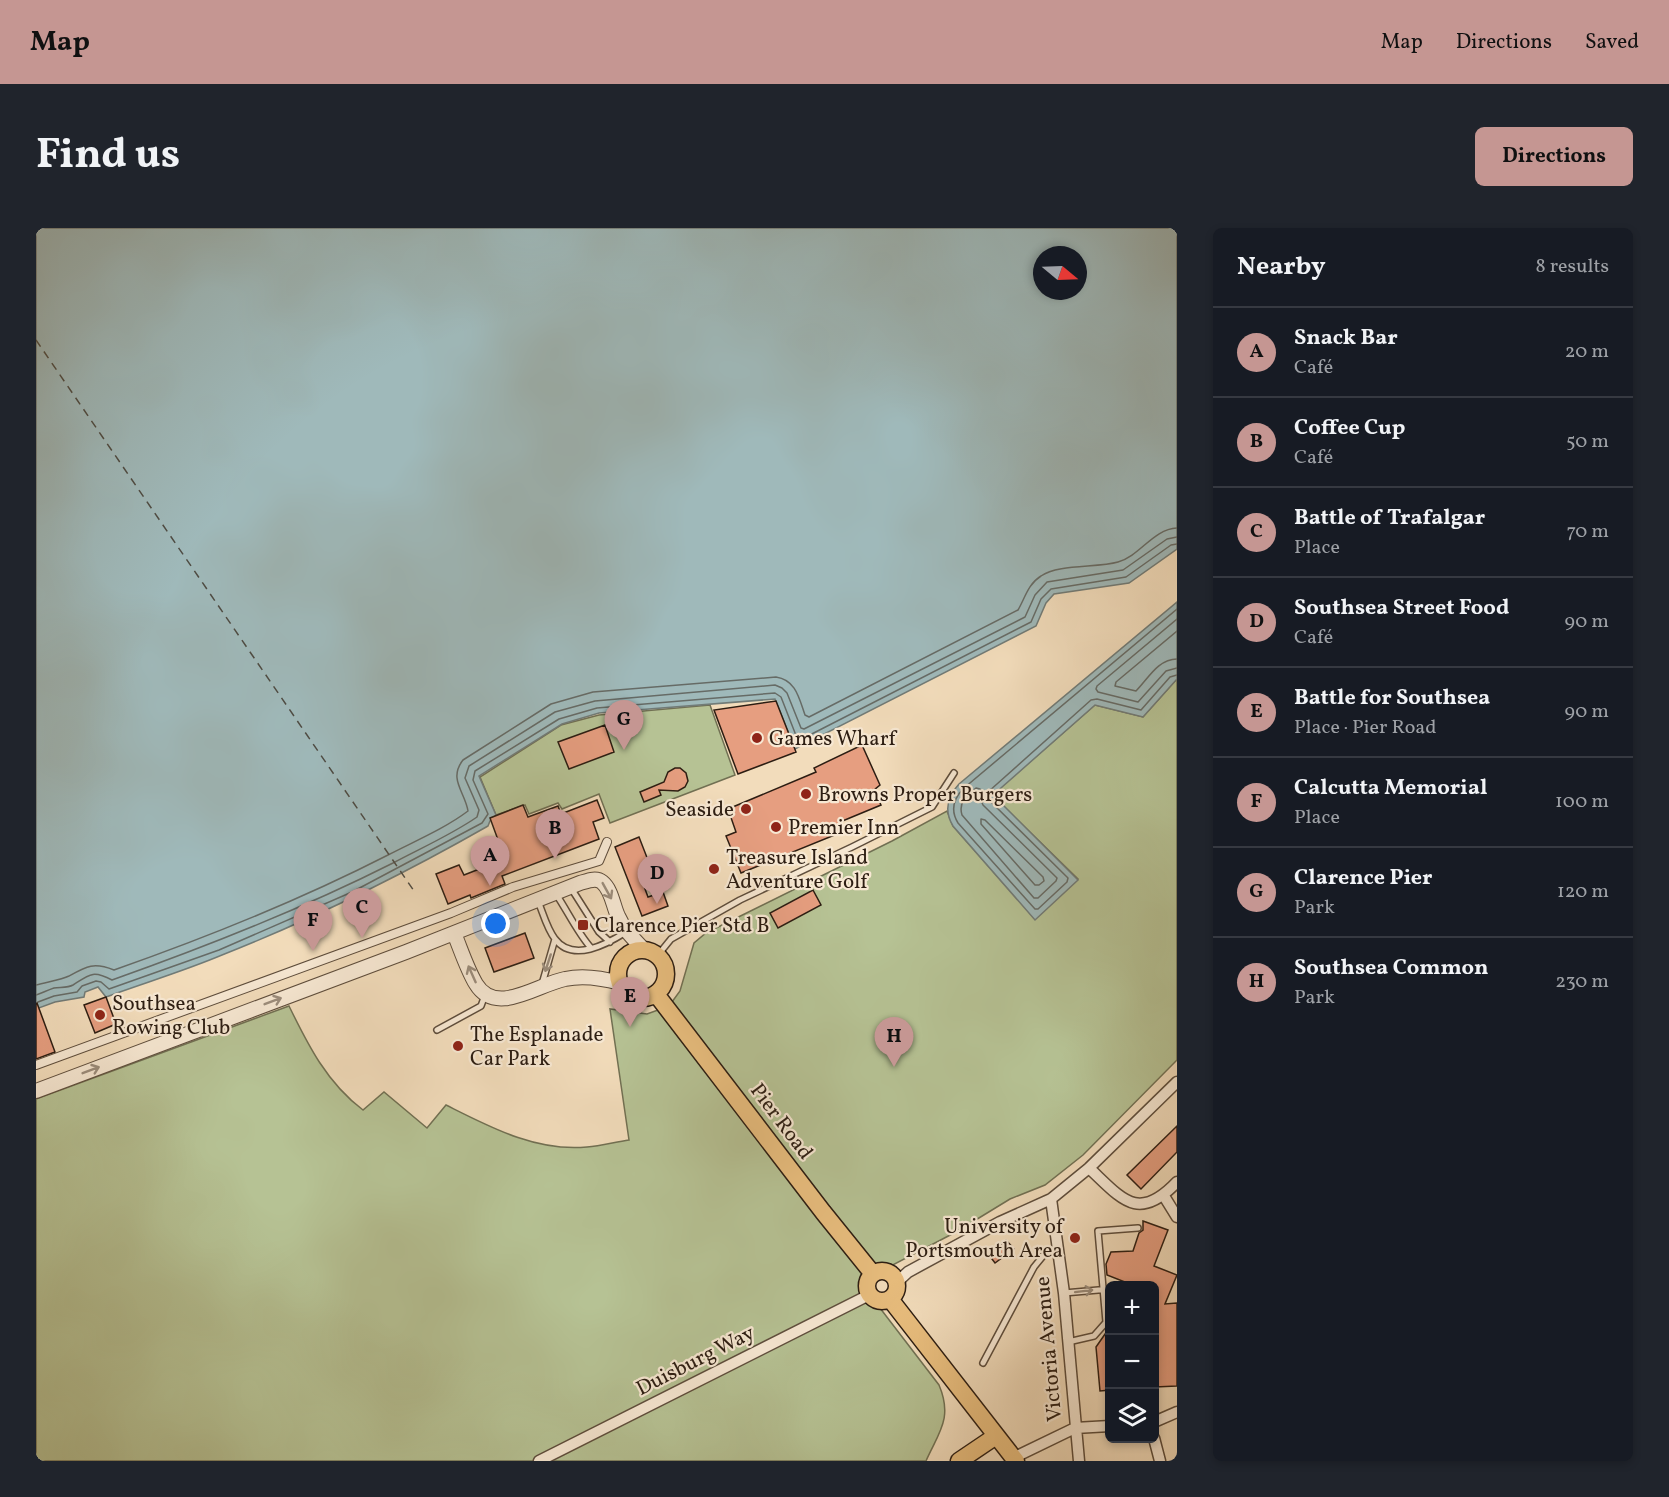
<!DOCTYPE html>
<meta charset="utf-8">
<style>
body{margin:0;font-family:Vollkorn,serif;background:#20242c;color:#f1f3f6}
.controls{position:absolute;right:18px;bottom:18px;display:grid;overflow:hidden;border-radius:9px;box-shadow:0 3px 9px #0003}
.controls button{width:54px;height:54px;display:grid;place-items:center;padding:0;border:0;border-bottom:2px solid #363941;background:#171b24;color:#f1f3f6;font:30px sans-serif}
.compass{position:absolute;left:997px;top:18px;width:54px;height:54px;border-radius:50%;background:#171b24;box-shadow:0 3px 9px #0003;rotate:109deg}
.you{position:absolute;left:460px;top:696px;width:21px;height:21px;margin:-15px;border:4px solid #fff;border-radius:50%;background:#1a73e8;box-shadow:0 0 0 9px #1a73e833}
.badge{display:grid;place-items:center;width:39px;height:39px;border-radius:50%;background:#c59692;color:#111;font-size:20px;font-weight:700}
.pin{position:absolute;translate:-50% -50px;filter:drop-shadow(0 2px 3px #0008)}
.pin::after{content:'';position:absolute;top:32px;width:21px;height:18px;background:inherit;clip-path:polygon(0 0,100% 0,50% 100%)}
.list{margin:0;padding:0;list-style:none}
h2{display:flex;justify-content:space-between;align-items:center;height:78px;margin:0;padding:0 24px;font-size:26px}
h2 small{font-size:20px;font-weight:400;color:#9ea1a6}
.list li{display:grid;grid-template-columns:39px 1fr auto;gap:18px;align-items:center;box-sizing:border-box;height:90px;padding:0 24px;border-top:2px solid #363941}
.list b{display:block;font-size:22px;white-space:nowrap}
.list p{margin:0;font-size:20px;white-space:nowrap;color:#9ea1a6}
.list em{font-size:20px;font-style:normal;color:#9ea1a6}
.icon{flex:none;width:33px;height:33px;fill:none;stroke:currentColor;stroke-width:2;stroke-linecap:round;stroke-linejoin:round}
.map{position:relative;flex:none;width:1141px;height:1233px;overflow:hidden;border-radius:9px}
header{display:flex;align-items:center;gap:36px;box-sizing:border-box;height:84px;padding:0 30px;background:#c59692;color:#111}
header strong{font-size:28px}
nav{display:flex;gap:33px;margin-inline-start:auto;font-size:21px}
.intro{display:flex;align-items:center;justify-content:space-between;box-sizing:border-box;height:144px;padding:0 36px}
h1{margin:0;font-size:42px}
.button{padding:15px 27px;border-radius:9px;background:#c59692;color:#111;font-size:21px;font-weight:700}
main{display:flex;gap:36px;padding:0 36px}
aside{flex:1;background:#171b24;border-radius:9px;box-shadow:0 3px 9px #0003}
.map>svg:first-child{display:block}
</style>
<header>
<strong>Map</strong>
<nav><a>Map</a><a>Directions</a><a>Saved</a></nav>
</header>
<div class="intro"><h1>Find us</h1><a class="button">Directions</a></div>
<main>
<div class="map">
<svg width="1141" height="1233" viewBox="0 0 1141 1233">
<rect width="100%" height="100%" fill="#f2dcbb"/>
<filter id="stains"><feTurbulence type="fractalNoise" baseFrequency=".00333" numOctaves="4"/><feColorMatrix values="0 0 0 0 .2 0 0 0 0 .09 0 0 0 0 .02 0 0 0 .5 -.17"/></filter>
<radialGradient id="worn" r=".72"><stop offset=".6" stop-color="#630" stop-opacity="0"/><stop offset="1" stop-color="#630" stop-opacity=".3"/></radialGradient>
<!-- green -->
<path fill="#b6c294" stroke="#717053" stroke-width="1.5" d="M1141,451v381l-94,95 -38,30 -35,14 -54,33 -96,50 79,103c14,33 0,47 -13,76h-890v-362l253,-93c19,39 38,77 74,104l21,-18 43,36 19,-23c44,22 90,47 141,42 14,-1 28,-5 42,-7l-19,-131 37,5 22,-8 11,-15 14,-48 12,-10 186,-92 55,-30 6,15 82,93 43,-40 -86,-84 103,-90 48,12z
M674,477l25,70 -125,48 -11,-29 -37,15 -4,-6 -29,11 -4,-9 -29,10 -16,-38 81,-52 38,-10z"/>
<!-- water -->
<path fill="#9fb9ba" stroke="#717b77" stroke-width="1.5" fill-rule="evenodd" d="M0,0h1141v321l-48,34 -75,11 -8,9 -10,23 -241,123 -20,-50 -176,14 -37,11 -83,52 17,39 -6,6 -2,5c-86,49 -175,93 -266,129 -38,16 -78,28 -116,42l-8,-10 -13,5 -1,5 -29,5 -19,7zM1006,27h36v36h-36z
M1141,374v77l-34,38 -48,-12 -102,90 85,85 -43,40 -82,-94c-9,-15 -6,-29 6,-42z"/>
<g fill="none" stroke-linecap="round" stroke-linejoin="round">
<!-- shore -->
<path stroke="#666b66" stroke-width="1.5" d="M1141,381l-213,179c-11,11 -14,22 -6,35l77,86h3l29,-27 1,-4 -79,-78 -1,-8 103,-92 6,-1 44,11 29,-33 7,-2
M1141,391l-80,67 -1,3 2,3 40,10 28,-31 11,-3
M1141,403l-61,51 -1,4 21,5c12,-12 22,-32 41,-32
M940,560l4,1v9l3,7 74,73 -1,3 -18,17h-4l-72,-83c-4,-13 5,-20 14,-27z
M945,591l4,1 58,57 1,4 -5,4h-4l-54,-61z
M0,757c10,-3 25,-5 33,-9 18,-10 25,-14 45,-6 94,-33 186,-70 274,-115 27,-14 56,-26 80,-44 -3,-19 -20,-32 -5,-51l88,-56 42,-12 183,-15c20,3 23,21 29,38l4,2 209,-107c7,-12 10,-26 23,-34 17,-12 56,-8 77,-14 22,-6 35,-33 59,-34
M0,767c6,-2 12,-5 18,-7 6,-1 14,0 19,-3 17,-11 20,-15 39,-5 96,-34 190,-71 281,-117 28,-15 58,-28 84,-46l2,-7 -14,-32 4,-12 86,-54 40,-11 180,-16 7,3 5,5 14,35 3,1 221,-112 10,-22 12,-13 76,-12 44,-31 10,-2
M2,774l16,-6 23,-4 5,-6 14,-5 5,1 8,7 110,-39 133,-58 130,-69 6,-9 -15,-34 2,-9 84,-52 38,-11 178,-15 6,4 16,41 3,2 231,-118 10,-23 10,-10 75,-12 45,-32 6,-1"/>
<!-- ferry -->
<path stroke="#4e4c44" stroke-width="1.5" stroke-dasharray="8 6" stroke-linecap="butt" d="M0,112l378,551"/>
</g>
<!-- building -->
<path fill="#e69e80" stroke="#2c1d12" stroke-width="1.5" d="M740,473l20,51 -58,22 -24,-64z
M569,497l9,27 -45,17 -11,-27z
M826,517l18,40 -6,5 7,15 -41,17 2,10 -101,41 -15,-37 10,-4 -8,-23 88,-37 -2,-4z
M639,540h5l6,5 2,8 -3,6 -7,4 -19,-1 2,5 -17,7 -4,-10 24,-10 4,-10z
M561,572l7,18 -11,4 6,17 -97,37 3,8 -34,14 -1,-3 -22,9 -12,-30 23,-9 5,10 41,-16 -15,-41 33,-13 5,12 30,-11 3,8z
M603,609l14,36 -12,5 7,19 15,-5 5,14 -26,10 -27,-69z
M777,662l8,15 -43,23 -8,-15z
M489,705l9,25 -40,14 -9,-24z
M70,769l10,27 -21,9 -11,-28z
M1,775l18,49 -19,7v-55z
M1141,898v26l-36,37 -14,-14z
M1107,993l25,9 -14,36 23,9 -12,29 12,-1v83l-22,1v-101h-20l-28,-11 -1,-11 5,-12 22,-1 6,-18 4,-3z
M970,1012l8,9 -19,14 -6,-8z
M1074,1099v63l-10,1 -4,-44z"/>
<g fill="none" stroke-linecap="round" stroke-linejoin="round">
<!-- service casing -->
<g stroke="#5e4d3c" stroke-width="8">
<path id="service" d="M535,660l28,44 11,10
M520,666c12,18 21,38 35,54
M502,673c5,12 9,28 17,38 18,24 52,5 71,-7
M622,727l13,-16 69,-39 112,-53 80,-40 22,-34
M506,756l13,-45
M401,802l44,-24 4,-11
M1028,1065l46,-4
M1070,1094l-8,-91 40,-3
M1032,1114l26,-6 15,-17
M947,1135l51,-96 9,-11 15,-7"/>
</g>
<!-- pedestrian casing -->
<g stroke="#5e4d3c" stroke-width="10">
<path id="pedestrian" d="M0,837l415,-152 62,-26 86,-26 8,-19"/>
</g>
<!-- minor casing -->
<g stroke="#5e4d3c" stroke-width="13">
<path id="minor" d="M1053,940c33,31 49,55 88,14
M1128,968l13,21
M1015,971l13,94 15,168
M860,1055l12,-11 92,-50 51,-23 38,-31 88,-86
M1118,1194l23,-10
M1118,1210l6,23
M977,1230l62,-30 35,-2
M503,1233l330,-166"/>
</g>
<!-- tertiary casing -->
<g stroke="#5e4d3c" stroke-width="16">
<path id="tertiary" d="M418,705c7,17 13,36 22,51 20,33 62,0 89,-5 18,-4 37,-1 55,4
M0,863l370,-139 174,-69c7,-2 16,-6 22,-1 10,8 11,24 16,34 6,14 16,23 26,34"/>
</g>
<!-- primary casing -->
<g stroke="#2c1d12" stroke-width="19">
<path id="primary" d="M582 746a24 24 0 1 1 48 0a24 24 0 1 1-48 0Z
M620,766l167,218 50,62
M831 1058a15 15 0 1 1 30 0a15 15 0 1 1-30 0Z
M854,1071l126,162
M923,1233l37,-25"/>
</g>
<!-- service -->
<use href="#service" stroke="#f7e8d3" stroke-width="5"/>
<!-- pedestrian -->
<use href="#pedestrian" stroke="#f7e8d3" stroke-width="8"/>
<!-- minor -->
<use href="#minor" stroke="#f7e8d3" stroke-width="10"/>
<!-- tertiary -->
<use href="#tertiary" stroke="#f7e8d3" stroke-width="14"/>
<!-- primary -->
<use href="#primary" stroke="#e9be7e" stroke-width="16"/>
</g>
<!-- one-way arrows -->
<defs><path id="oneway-shaft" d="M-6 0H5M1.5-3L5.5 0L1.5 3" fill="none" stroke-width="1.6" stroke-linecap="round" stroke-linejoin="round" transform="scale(1.5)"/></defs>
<g stroke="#9c8d7c">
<use href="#oneway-shaft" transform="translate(571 663) rotate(61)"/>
<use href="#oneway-shaft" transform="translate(512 735) rotate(108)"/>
<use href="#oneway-shaft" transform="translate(436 746) rotate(-114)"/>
<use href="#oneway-shaft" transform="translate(237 773) rotate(-21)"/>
<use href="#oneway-shaft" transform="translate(55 842) rotate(-21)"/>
<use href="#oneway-shaft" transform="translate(1048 1063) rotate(-7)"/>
</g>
<!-- markers -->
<g fill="#8f2418" stroke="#f7e8d3" stroke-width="2">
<circle cx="721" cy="510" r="6"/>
<circle cx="770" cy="566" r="6"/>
<circle cx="710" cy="581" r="6"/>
<circle cx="740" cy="599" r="6"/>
<circle cx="678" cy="641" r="6"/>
<rect x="541" y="691" width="12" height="12" rx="3"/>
<circle cx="64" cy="787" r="6"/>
<circle cx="422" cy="818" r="6"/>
<circle cx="1039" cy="1010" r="6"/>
</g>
<g text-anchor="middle" stroke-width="4.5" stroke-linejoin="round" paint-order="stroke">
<!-- poi labels -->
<g font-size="21" fill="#2c1d12" stroke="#f7e8d3" text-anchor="start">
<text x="733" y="517">Games Wharf</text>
<text x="782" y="573">Browns Proper Burgers</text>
<text x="698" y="588" text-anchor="end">Seaside</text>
<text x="752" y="606">Premier Inn</text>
<text x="690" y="636">Treasure Island<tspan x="690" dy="24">Adventure Golf</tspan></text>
<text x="559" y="704">Clarence Pier Std B</text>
<text x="76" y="782">Southsea<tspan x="76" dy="24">Rowing Club</tspan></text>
<text x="434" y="813">The Esplanade<tspan x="434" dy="24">Car Park</tspan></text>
<text x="1027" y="1005" text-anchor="end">University of<tspan x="1027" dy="24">Portsmouth Area</tspan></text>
</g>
<!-- street labels -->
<g font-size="21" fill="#2c1d12" stroke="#f7e8d3">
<text transform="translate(746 893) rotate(53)" y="7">Pier Road</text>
<text transform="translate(1012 1121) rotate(-95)" y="7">Victoria Avenue</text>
<text transform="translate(659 1132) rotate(-27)" y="7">Duisburg Way</text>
</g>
</g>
<rect width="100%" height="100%" filter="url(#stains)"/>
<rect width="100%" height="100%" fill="url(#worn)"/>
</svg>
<div class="controls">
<button>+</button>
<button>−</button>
<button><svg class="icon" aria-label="layers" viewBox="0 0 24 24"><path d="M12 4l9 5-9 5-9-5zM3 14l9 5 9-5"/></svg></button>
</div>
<svg class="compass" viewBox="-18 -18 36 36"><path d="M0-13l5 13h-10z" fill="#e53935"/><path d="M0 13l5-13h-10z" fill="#9ea1a6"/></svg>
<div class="you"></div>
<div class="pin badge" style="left:454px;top:658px">A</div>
<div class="pin badge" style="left:519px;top:631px">B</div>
<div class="pin badge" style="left:326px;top:710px">C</div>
<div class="pin badge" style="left:621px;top:676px">D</div>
<div class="pin badge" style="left:594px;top:799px">E</div>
<div class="pin badge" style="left:277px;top:723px">F</div>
<div class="pin badge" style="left:588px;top:522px">G</div>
<div class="pin badge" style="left:858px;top:839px">H</div>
</div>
<aside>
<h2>Nearby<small>8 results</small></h2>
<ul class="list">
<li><span class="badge">A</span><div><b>Snack Bar</b><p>Café</p></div><em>20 m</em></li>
<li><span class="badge">B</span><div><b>Coffee Cup</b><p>Café</p></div><em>50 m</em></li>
<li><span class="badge">C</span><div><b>Battle of Trafalgar</b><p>Place</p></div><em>70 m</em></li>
<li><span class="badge">D</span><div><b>Southsea Street Food</b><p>Café</p></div><em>90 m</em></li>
<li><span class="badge">E</span><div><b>Battle for Southsea</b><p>Place · Pier Road</p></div><em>90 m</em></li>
<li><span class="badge">F</span><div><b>Calcutta Memorial</b><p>Place</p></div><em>100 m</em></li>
<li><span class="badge">G</span><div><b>Clarence Pier</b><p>Park</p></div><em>120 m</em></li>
<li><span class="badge">H</span><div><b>Southsea Common</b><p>Park</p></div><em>230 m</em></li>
</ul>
</aside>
</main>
